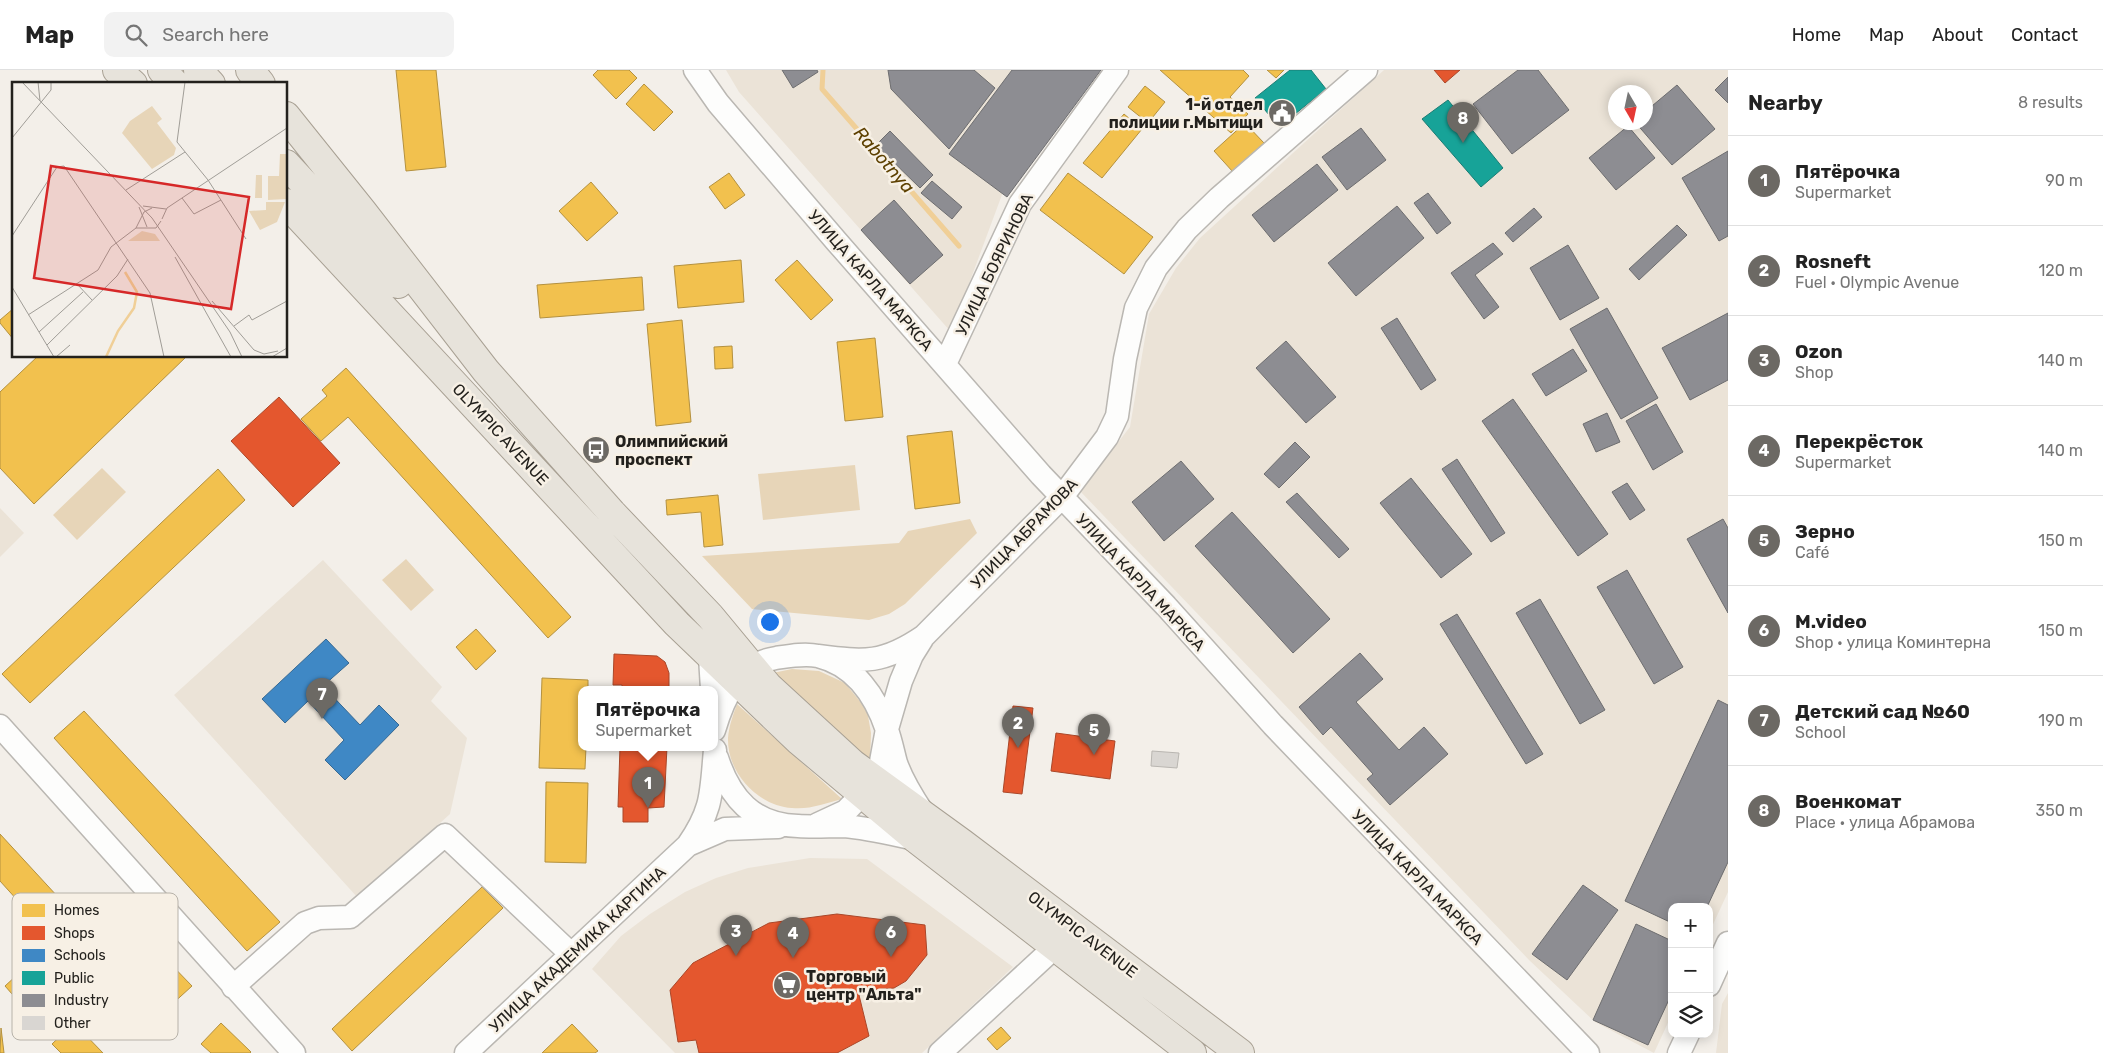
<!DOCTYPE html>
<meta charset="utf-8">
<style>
body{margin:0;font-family:Rubik,sans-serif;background:#f2f2f2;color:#222}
.controls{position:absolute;right:15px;bottom:15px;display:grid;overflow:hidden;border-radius:10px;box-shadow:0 2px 12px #0003}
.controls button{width:45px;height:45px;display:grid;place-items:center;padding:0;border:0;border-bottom:1px solid #e0e0e0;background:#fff;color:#222;font:25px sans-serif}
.compass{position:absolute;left:1608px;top:15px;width:45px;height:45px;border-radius:50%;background:#fff;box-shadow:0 2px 12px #0003;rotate:171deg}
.you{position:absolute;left:769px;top:551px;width:18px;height:18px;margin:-12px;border:4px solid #fff;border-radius:50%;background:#1a73e8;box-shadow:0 0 0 8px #1a73e833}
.badge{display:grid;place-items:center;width:32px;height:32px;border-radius:50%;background:#6c6964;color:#fff;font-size:16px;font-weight:700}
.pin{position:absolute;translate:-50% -41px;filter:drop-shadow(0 1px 2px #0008)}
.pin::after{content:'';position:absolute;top:26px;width:18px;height:15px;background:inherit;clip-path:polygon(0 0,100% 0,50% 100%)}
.popup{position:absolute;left:578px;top:616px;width:140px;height:65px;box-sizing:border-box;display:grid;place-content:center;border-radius:10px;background:#fff;filter:drop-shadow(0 1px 4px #0005);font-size:16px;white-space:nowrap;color:#767676}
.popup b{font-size:19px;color:#222}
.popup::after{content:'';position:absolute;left:50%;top:100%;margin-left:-10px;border:10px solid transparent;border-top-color:#fff}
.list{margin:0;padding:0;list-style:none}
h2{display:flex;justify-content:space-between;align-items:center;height:65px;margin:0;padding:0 20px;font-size:21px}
h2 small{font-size:16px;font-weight:400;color:#767676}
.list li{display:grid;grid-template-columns:32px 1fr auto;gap:15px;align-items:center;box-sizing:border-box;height:90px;padding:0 20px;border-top:1px solid #e0e0e0}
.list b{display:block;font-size:19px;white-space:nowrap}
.list p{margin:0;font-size:16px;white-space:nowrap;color:#767676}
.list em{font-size:16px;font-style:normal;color:#767676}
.icon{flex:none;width:28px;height:28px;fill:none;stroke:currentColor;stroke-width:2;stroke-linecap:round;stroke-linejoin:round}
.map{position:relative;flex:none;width:1728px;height:983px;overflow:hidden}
header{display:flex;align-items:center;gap:30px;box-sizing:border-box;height:70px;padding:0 25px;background:#fff;border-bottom:1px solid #e0e0e0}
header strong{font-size:24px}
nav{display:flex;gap:28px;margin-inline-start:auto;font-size:18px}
.search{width:350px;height:45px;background:#f2f2f2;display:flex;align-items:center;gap:12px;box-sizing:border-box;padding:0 18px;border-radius:10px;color:#767676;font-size:19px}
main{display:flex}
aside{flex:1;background:#fff}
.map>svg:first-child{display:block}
</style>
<header>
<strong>Map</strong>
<div class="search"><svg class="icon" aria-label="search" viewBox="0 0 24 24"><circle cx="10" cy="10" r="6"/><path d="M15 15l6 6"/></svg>Search here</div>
<nav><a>Home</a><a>Map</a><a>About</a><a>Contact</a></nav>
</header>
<main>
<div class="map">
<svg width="1728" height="983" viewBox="0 0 1728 983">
<rect width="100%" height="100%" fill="#f3efe9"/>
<!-- built -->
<path fill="#ebe3d7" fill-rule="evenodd" d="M726,0h367l-90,122 -52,140 -212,-240z
M1384,0h344v822l-19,41v-26h-37v107l-18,39 -59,-31 -66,-62 -449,-469 50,-64 19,-113 27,-46 24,-30zM1616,22h30v30h-30z
M0,438l24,25 -24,24z
M323,490l119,127 -11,14 36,37 -17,76 -92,84 -184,-203z
M810,788l57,1 146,108 -91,86h-247l-83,-84 29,-33 29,-22 35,-22 31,-14 32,-10z
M1728,923v60h-12l6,-49z"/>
<!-- green -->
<path fill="#e7d5b8" d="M855,395l5,45 -97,10 -5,-46z
M102,398l24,24 -49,48 -24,-25z
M970,449l7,14 -72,71 -16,10 -20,6 -117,-11 -50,-53 197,-13 9,-12z
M406,489l28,31 -23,21 -29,-31z
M792,599l27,2 26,12 22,27 4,23 -1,29 -102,-88z
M737,634l105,95c-16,4 -33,11 -50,9 -34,-2 -65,-35 -64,-70 1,-12 5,-23 9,-34z"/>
<!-- homes -->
<path fill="#f2c14e" stroke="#b4913f" d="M396,0h40l10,97 -40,4z
M598,0h31l8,8 -21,21 -23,-24z
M1160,0h83l6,6 -19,21 18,17 -17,19z
M1267,0h17l-8,8z
M644,14l29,28 -19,19 -28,-27z
M1145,16l20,16 -17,21 -20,-16z
M1124,44l18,15 -40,49 -19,-15z
M1245,53l19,20 -31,29 -19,-21z
M729,103l16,22 -20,14 -16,-22z
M1068,103l85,64 -29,37 -84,-64z
M591,112l27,31 -31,28 -28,-30z
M741,190l3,42 -66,6 -4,-42z
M797,190l36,40 -22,20 -36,-40z
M642,207l2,33 -104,8 -3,-33z
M14,238v32l-14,-17v-3z
M682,250l9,102 -35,4 -9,-102z
M875,268l8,79 -38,4 -8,-79z
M732,276l1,22 -18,1 -1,-22z
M38,286h149l-153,148 -34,-36v-76z
M346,298l225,249 -23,21 -200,-221 -27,24 -20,-22 26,-23 -5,-6z
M952,361l8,72 -45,6 -8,-73z
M218,399l27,31 -215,203 -28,-29z
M718,425l5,50 -19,2 -3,-35 -34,3 -1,-15z
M476,559l20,22 -20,19 -20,-23z
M542,608l46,2v9h-6v58h4l-1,22 -46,-1z
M84,641l196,211 -33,29 -193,-213z
M546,712l42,1 -2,80 -41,-1z
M0,764l70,76 -24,22 -46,-51z
M482,817l21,21 -151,143 -20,-22z
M51,874l23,26 -47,41 -22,-25z
M162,885l30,31 -23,21 -29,-31z
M74,953l29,30h-42l-9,-9z
M221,953l30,29 -1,1h-39l-10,-9z
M572,954l26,27 -3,2h-53z
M1001,957l10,11 -14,12 -10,-11z
M1,958l3,25h-4z"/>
<!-- shops -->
<path fill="#e4572e" stroke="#aa4729" d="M1434,0h26l-15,13z
M279,327l61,66 -47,44 -62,-66z
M614,584l43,2 8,6 4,11v16h-47v-4h-9z
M1013,636l20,2 -11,86 -19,-2z
M1056,663l59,8 -5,38 -59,-8z
M620,677h47l-3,60 -16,1v14h-25v-15h-5z
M837,844l88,11 2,30 -21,26 -12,7 -36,3 11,45 -32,17h-138l-3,-13 -18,2 -8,-52 23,-27 76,-40z"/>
<!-- schools -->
<path fill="#3f88c5" stroke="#376993" d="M326,569l23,24 -26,23 37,39 19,-20 20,20 -54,55 -20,-20 19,-20 -36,-39 -23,22 -23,-24z"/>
<!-- public -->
<path fill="#17a398" stroke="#1b7c73" d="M1290,0h21l15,19 -47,38 -24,-29z
M1448,30l55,68 -22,19 -59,-68z"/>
<!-- industry -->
<path fill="#8d8d92" stroke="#6d6d6f" d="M782,0h35l1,2 -25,16z
M888,0h86l21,18 -46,61 -58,-60z
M1012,0h89l-94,127 -58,-43z
M1518,0h20l31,40 -57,44 -39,-50z
M1728,7v26l-13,-13z
M1677,15l38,44 -43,36 -37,-43h11v-11z
M1628,56l27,32 -39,32 -27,-32z
M1361,58l25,32 -39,30 -25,-33z
M890,61l43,44 -13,13 -44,-43z
M1728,81v85l-9,5 -37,-63z
M1317,94l21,26 -64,52 -22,-27z
M932,111l30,26 -10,12 -31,-26z
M1428,123l23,30 -14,11 -23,-31z
M894,130l49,55 -33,29 -49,-54z
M1397,136l27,32 -68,58 -28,-33z
M1534,138l8,9 -29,25 -8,-9z
M1677,155l10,10 -48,45 -10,-11z
M1493,173l10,11 -28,21 24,32 -15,12 -33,-46z
M1568,175l31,53 -39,22 -30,-52z
M1607,238l51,90 -37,21 -51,-90z
M1728,243v67l-38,20 -28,-52z
M1397,248l39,62 -15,10 -40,-62z
M1286,271l50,56 -30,26 -50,-55z
M1573,279l14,22 -41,25 -14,-22z
M1513,329l95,135 -30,22 -96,-135z
M1656,334l27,48 -30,18 -27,-49z
M1607,343l13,29 -24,10 -13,-28z
M1295,372l15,15 -31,31 -15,-14z
M1457,389l48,74 -14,9 -49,-73z
M1181,391l33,38 -50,42 -32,-39z
M1411,408l61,76 -31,24 -61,-75z
M1627,413l18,27 -15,10 -18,-28z
M1297,423l52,56 -10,9 -53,-56z
M1232,442l98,107 -37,34 -98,-107z
M1723,449l5,9v85l-41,-74z
M1627,500l56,97 -29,17 -57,-97z
M1540,529l65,111 -25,14 -64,-111z
M1457,544l86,140 -17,10 -86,-140z
M1360,583l23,26 -27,23 43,48 25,-23 24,27 -58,51 -23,-26 6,-5 -42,-47 -8,8 -24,-28z
M1718,630l10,5v157l-21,45h-35v16l-47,-22z
M1583,815l35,25 -51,70 -35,-26z
M1636,854l36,17v52l-24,52 -55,-25z"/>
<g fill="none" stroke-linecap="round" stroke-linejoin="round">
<!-- stream -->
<path stroke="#f0cf97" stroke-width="5" d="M823,0l-1,19 137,157"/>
</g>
<!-- building -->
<path fill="#d9d6d2" stroke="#b9b6b1" d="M1152,681l27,2 -2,15 -26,-2z"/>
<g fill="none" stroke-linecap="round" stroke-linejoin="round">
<!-- minor casing -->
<g stroke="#bab7b2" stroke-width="25">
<path id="minor" d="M695,0l23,33 119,139 204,233 125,131 107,119 315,328
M945,294l75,-160 97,-134
M818,586c47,6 65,8 106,-20l138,-139 45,-60 10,-21 8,-57 11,-51 20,-40 31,-39 32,-31 147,-128
M710,587l2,32
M0,656l294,327
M714,660c10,-33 24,-66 62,-72 13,-2 29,-5 42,-2 37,9 58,41 69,74 4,11 6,22 9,33 6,17 17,35 27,50
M717,688c13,40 36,67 81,68 15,1 31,0 46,0 24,2 48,8 72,13
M818,754l28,-13 29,-30 5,-14 7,-38 14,-48 11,-26 10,-16
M688,775l37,-16 53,-2
M1709,915l19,-42
M233,917l72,-64 14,-5 31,-1 95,-82 126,119
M466,983l222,-208c25,-36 23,-52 27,-95
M940,983l115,-106
M1679,983l9,-19"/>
</g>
<!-- major casing -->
<g stroke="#a8a093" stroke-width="30">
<path id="major" d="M117,0l16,14
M162,0l13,14
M198,0l13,14
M250,0l11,14
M286,46l77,96 123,159 126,142 98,103 58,70 85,78 109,79 278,210
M286,94l112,120
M286,133l391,421 121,116 118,99 276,214"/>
</g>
<!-- minor -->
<use href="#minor" stroke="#fdfdfc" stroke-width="22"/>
<!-- major -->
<use href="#major" stroke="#e7e3db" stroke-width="28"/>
</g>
<!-- icons -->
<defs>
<g id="civic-disc" transform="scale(1.4375)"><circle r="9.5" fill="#6c6964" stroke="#f7f0e5"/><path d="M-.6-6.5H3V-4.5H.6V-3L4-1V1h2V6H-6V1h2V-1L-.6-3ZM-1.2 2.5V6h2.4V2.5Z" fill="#fff"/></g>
<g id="bus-disc" transform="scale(1.4375)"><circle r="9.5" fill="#6c6964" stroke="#f7f0e5"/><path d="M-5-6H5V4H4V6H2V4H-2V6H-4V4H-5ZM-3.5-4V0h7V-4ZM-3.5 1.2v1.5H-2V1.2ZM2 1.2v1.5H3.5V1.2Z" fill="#fff"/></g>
<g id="supermarket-disc" transform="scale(1.4375)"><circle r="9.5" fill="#6c6964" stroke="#f7f0e5"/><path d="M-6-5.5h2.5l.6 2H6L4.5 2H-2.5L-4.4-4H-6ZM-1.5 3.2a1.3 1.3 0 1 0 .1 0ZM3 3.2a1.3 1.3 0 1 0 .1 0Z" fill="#fff"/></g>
</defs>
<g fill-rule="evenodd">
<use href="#civic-disc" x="1282" y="43"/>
<use href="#bus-disc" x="596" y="380"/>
<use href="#supermarket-disc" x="787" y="915"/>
</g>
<g text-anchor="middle" stroke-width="5" stroke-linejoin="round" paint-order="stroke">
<!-- poi labels -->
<g font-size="16" font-weight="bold" fill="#23211d" stroke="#f7f0e5" text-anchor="start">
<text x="1263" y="40" text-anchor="end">1-й отдел<tspan x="1263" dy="18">полиции г.Мытищи</tspan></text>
<text x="615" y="377">Олимпийский<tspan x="615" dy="18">проспект</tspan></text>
<text x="806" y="912">Торговый<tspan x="806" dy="18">центр "Альта"</tspan></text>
</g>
<!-- street labels -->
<g font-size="16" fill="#23211d" stroke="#f7f0e5">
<text transform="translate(994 194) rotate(-64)" y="6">УЛИЦА БОЯРИНОВА</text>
<text transform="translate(871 210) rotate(49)" y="6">УЛИЦА КАРЛА МАРКСА</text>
<text transform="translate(501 364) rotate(47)" y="6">OLYMPIC AVENUE</text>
<text transform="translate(1024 463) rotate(-46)" y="6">УЛИЦА АБРАМОВА</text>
<text transform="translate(1141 512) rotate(47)" y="6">УЛИЦА КАРЛА МАРКСА</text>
<text transform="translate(1418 807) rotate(46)" y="6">УЛИЦА КАРЛА МАРКСА</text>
<text transform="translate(1083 864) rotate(37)" y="6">OLYMPIC AVENUE</text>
<text transform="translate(577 879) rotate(-43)" y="6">УЛИЦА АКАДЕМИКА КАРГИНА</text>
</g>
<!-- water labels -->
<g font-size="18" font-style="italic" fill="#5d4000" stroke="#f7f0e5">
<text transform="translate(884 90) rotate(49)" y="6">Rabotnya</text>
</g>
</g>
<!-- overview -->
<g transform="translate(12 12)">
<rect width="275" height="275" fill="#f3efe9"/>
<path d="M140,24l10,13 -5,4 19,25 -2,7 -22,14 -30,-36 8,-12zM268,72h7v45l-19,1v-24h11zM244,93h6v23h-7zM254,120h19l-8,20 -17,8 -11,-19 17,-1zM130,149l13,3 5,7h-32z" fill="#e7d5b8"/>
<path fill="none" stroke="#f0cf97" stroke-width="2.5" d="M94,275l12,-26 16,-23 3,-16 -12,-20"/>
<path fill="none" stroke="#a09d97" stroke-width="1" d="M10,0l130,136 78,114 12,25M26,0l2,19M173,0l-8,60 31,38 38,59M0,56l39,-48v-8M114,108l59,-38M170,116l12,16 27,-14M131,124l23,3M127,125l8,20M150,137l5,-11 120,-80M124,146h20l5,-7M0,154l45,-69 7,-1 86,127 14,64M163,175l56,100M65,202l15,16M0,205l42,70M200,219l42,49 10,4 14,-3M16,233l70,-45 13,-23 25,-19 8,-16 8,-4M222,244l15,-11 3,5 35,-19M27,250l44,-40M35,263l70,-69 11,-17M44,275l14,-12M260,275l15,-9"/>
<path fill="#d62828" fill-opacity="0.15" stroke="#d62828" stroke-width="2.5" d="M39,84l198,31 -18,112 -197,-31z"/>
<rect width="275" height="275" fill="none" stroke="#23211d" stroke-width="2.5"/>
</g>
<!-- legend -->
<rect x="12" y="823" width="166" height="147" rx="8" fill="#f7f0e5" stroke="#b7b2a9" stroke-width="1"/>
<rect x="22" y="834" width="23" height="13" fill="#f2c14e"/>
<rect x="22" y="856" width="23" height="14" fill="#e4572e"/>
<rect x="22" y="879" width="23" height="13" fill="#3f88c5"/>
<rect x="22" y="901" width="23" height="14" fill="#17a398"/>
<rect x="22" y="924" width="23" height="13" fill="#8d8d92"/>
<rect x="22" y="946" width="23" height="14" fill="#d9d6d2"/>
<g font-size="14" fill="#23211d">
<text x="54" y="845">Homes</text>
<text x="54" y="868">Shops</text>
<text x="54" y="890">Schools</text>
<text x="54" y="913">Public</text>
<text x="54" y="935">Industry</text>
<text x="54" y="958">Other</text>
</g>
</svg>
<div class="controls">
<button>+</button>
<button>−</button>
<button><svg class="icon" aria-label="layers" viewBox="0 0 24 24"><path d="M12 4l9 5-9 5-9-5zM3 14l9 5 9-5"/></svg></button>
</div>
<svg class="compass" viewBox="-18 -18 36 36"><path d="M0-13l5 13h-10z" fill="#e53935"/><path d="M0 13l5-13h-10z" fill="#767676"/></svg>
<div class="you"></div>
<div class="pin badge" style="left:648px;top:738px">1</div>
<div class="popup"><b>Пятёрочка</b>Supermarket</div>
<div class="pin badge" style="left:1018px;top:678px">2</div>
<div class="pin badge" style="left:736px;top:886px">3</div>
<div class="pin badge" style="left:793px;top:888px">4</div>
<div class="pin badge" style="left:1094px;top:685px">5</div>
<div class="pin badge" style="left:891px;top:887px">6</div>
<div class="pin badge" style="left:322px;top:649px">7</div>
<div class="pin badge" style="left:1463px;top:73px">8</div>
</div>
<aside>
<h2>Nearby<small>8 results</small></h2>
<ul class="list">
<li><span class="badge">1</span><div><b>Пятёрочка</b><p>Supermarket</p></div><em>90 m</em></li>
<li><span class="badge">2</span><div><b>Rosneft</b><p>Fuel · Olympic Avenue</p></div><em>120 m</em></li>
<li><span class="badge">3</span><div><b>Ozon</b><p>Shop</p></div><em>140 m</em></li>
<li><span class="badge">4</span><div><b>Перекрёсток</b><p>Supermarket</p></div><em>140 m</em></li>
<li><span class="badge">5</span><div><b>Зерно</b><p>Café</p></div><em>150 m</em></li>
<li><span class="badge">6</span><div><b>M.video</b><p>Shop · улица Коминтерна</p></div><em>150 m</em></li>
<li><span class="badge">7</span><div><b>Детский сад №60</b><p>School</p></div><em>190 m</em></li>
<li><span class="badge">8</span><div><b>Военкомат</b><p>Place · улица Абрамова</p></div><em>350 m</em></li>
</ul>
</aside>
</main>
